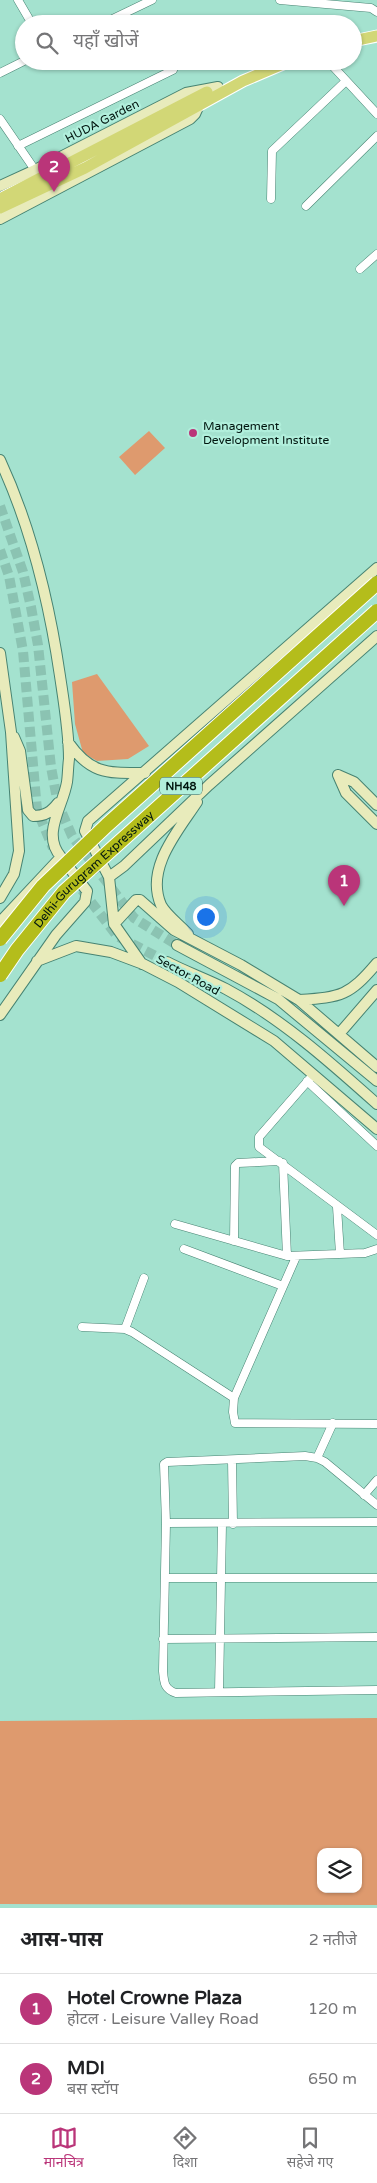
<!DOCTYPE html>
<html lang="hi">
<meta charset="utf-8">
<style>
body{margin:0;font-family:"Varela Round","Noto Sans Devanagari",sans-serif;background:#f6f6f6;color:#202124}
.controls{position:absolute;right:15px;bottom:15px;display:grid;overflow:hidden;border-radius:10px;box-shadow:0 1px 4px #0004}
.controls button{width:45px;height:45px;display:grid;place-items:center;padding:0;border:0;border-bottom:1px solid #e0e0e0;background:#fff;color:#202124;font:25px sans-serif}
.you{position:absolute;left:205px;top:916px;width:18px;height:18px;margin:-12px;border:4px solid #fff;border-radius:50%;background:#1a73e8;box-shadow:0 0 0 8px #1a73e833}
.badge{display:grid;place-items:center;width:32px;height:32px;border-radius:50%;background:#ba3579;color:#fff;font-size:16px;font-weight:700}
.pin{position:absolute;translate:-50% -41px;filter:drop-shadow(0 1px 2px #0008)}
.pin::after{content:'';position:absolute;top:26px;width:18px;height:15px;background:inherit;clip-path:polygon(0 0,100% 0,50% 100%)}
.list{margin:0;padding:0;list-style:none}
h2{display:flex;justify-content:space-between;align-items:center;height:65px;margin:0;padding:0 20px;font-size:21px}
h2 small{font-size:16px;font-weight:400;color:#757577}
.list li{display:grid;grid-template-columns:32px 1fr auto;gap:15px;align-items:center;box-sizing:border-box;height:70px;padding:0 20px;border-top:1px solid #e0e0e0}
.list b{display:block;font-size:19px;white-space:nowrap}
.list p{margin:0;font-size:16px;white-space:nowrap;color:#757577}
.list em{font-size:16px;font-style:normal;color:#757577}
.icon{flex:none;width:28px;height:28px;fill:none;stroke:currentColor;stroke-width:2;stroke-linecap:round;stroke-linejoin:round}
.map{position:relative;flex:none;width:377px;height:1908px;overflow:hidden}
.search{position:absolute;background:#fff;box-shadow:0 1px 4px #0004;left:15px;right:15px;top:15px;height:55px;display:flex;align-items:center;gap:12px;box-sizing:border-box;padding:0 18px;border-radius:28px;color:#757577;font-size:19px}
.sheet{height:205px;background:#fff}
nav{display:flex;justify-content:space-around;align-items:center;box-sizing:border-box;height:70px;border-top:1px solid #e0e0e0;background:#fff;font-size:14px;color:#757577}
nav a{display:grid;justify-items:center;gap:2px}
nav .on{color:#ba3579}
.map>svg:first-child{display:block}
</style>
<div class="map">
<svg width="377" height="1908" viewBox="0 0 377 1908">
<rect width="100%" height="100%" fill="#a4e2cf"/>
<!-- green -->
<path fill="#de9a6e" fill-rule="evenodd" d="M149,431l16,17 -30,27 -16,-18z
M97,674l52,72 -21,13 -31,2 -14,-8 -8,-29 -3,-42z
M377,1718v187l-377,-1v-183zM321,1852h37v37h-37z"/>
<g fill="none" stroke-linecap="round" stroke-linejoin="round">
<!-- secondary-tunnel -->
<path stroke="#8bc3b2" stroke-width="10" stroke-dasharray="10 5" stroke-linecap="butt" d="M0,506l23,66 8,35 7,38 13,122 7,37 14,32 62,82 43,27
M0,550l9,26 14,75 14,159 16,38
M82,890l35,46 50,26"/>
<!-- street casing -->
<g stroke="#478372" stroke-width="9">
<path id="street" d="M18,0l14,24
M280,0l91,8 6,4
M102,24l50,-24
M328,61l49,53
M0,73l24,-12
M0,119l35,51
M18,146l155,-76 3,-9
M271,199l1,-48 74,-70
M306,206l71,-70
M360,269l17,-15
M313,1075l-54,62v10l118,88
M307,1081l70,65
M283,1163l4,93
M337,1207l3,47
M175,1224l112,32 78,-3 12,-4
M234,1241l1,-75 3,-3 41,-2
M184,1249l99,37
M296,1257l-62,141 -1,14 2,11 142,1
M82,1327l43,2 7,3 102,66
M125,1329l19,-51
M317,1458l16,-35
M232,1460l1,64
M364,1495l13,-15
M377,1505l-52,-43 -8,-4 -12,-2 -138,6 -3,2 2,59 -3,148c1,11 1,18 13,22l201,-3
M166,1523l211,-1
M165,1578h212
M163,1639l214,-2
M219,1692l3,-168"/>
</g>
<!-- secondary casing -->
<g stroke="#478372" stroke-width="12">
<path id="secondary" d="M0,186l35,-16 151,-77 32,-6
M0,219l190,-100 5,-5 4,-9
M0,460c32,69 49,141 60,216 4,27 9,56 9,83 -1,7 -1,16 -2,23 -4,25 -26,52 -6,75
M0,653l11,79 8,119 -5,23 -14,24
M14,737l6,14 8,59 5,6c12,0 18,-4 25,-13
M68,742c23,33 40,31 77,31
M338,775l8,18 31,31
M338,775l16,7 23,23
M109,877l15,-11 85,-81 168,-149
M0,922l61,-65 26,34 -2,11 -29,33 -56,80
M114,924l-5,-47 -24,-46 3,-10 289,-253
M114,924l22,-24h4l34,30 67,35 58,35 78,67
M114,924l28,40
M188,934c-8,-9 -22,-19 -27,-29 -16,-37 17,-74 36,-103
M177,945l101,54 99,82
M37,961l39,-15 35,6 32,12 35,18 96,59 103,88
M167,962c19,10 40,17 59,27 56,30 104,73 151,115
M299,1000c43,-3 50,-4 78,-37
M339,1034l38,-44"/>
</g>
<!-- primary casing -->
<g stroke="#fff" stroke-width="13">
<path id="primary" d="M353,41l24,-5
M0,199l207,-107
M0,208l85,-40 158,-87 47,-20"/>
</g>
<!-- street -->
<use href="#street" stroke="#fff" stroke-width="8"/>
<!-- secondary -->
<use href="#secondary" stroke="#e8ebbb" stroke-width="10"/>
<!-- primary -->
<use href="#primary" stroke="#d2d776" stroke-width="11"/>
<!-- highway-bridge casing -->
<g stroke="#fff" stroke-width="16" stroke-linecap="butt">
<g id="highway-bridge">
<path d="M0,939l43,-53 64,-61 270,-242"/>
<path id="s1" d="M0,975l17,-25 47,-58 313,-281"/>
</g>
</g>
<!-- highway-bridge -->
<use href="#highway-bridge" stroke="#b4bd1b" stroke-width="14"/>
</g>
<!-- markers -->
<circle fill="#ba3579" stroke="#b1efdc" stroke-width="2" cx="193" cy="433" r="5"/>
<g text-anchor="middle" stroke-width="4.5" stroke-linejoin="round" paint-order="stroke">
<!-- shield labels -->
<rect fill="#b1efdc" stroke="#35564c" stroke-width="1" x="160" y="777.5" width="42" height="17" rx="4"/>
<g font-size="11" font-weight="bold" fill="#00150f">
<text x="181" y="790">NH48</text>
</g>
<!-- street labels -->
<g font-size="12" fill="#00150f" stroke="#b1efdc">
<text transform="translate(102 121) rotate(-27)" y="4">HUDA Garden</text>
<text dy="4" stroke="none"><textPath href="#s1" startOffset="142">Delhi-Gurugram Expressway</textPath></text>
<text transform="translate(188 975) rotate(29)" y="4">Sector Road</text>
</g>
<!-- poi labels -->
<g font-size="12" fill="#00150f" stroke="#b1efdc" text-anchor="start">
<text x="203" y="430">Management<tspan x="203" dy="14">Development Institute</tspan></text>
</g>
</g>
</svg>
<div class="controls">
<button><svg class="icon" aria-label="layers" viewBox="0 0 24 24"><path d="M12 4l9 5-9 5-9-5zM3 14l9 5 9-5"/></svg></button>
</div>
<div class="you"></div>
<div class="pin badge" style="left:344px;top:906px">1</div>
<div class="pin badge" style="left:54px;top:192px">2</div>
<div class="search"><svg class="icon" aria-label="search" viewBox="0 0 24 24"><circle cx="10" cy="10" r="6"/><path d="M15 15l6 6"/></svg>यहाँ खोजें</div>
</div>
<section class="sheet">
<h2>आस-पास<small>2 नतीजे</small></h2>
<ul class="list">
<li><span class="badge">1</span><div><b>Hotel Crowne Plaza</b><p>होटल · Leisure Valley Road</p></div><em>120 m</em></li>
<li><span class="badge">2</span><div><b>MDI</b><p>बस स्टॉप</p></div><em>650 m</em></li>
</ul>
</section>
<nav>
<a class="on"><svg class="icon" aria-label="map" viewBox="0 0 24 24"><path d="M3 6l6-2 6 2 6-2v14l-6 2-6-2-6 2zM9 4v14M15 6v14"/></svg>मानचित्र</a>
<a><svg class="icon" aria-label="directions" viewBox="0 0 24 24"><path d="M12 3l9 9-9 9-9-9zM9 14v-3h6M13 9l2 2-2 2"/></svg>दिशा</a>
<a><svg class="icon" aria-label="saved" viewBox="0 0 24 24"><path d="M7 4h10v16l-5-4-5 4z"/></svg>सहेजे गए</a>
</nav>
